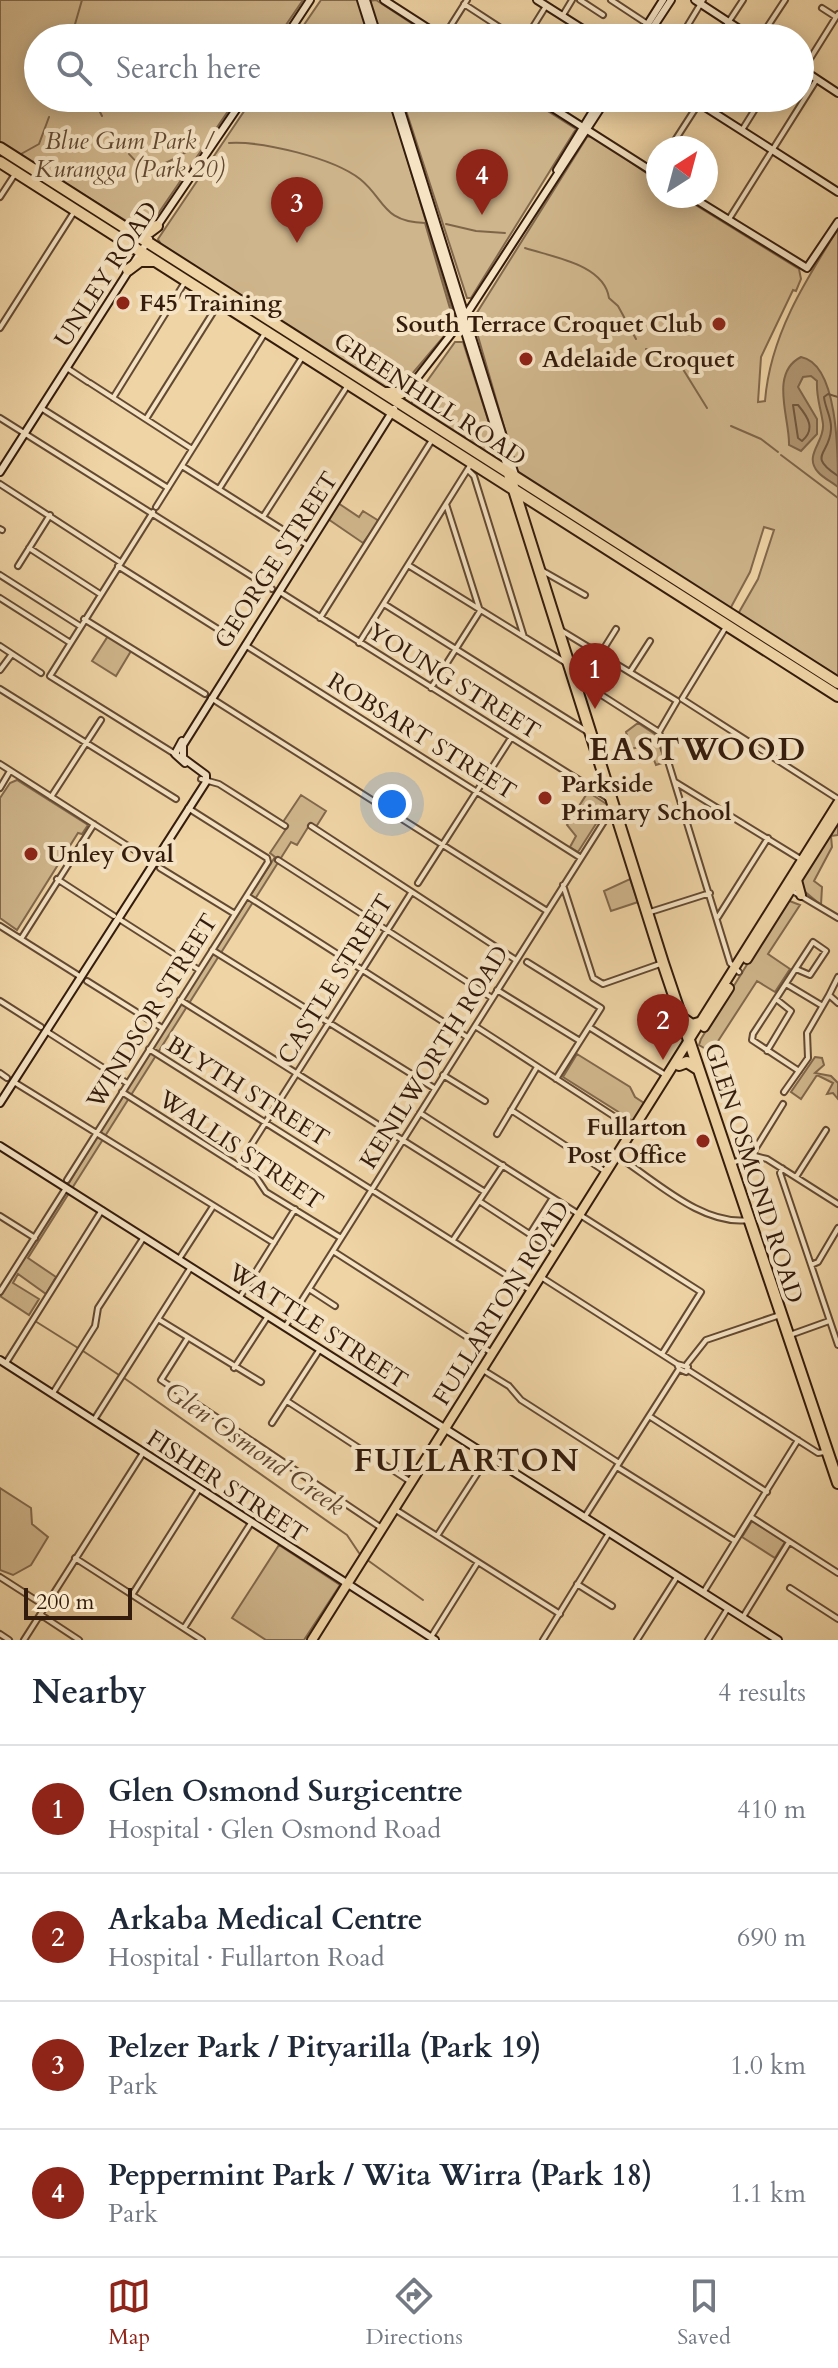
<!DOCTYPE html>
<meta charset="utf-8">
<style>
body{margin:0;font-family:Cardo,serif;background:#f6f6f7;color:#1f2937}
.compass{position:absolute;left:646px;top:136px;width:72px;height:72px;border-radius:50%;background:#fff;box-shadow:0 4px 20px #0003;rotate:36deg}
.scale{position:absolute;left:24px;bottom:20px;width:108px;box-sizing:border-box;padding-left:8px;border:4px solid #341c0c;border-top:0;font-size:22px;line-height:28px;white-space:nowrap;color:#341c0c;-webkit-text-stroke:6px #f5e3c4;paint-order:stroke}
.you{position:absolute;left:392px;top:804px;width:28px;height:28px;margin:-20px;border:6px solid #fff;border-radius:50%;background:#1a73e8;box-shadow:0 0 0 12px #1a73e833}
.badge{display:grid;place-items:center;width:52px;height:52px;border-radius:50%;background:#8f2418;color:#fff;font-size:26px;font-weight:700}
.pin{position:absolute;translate:-50% -66px;filter:drop-shadow(0 2px 4px #0008)}
.pin::after{content:'';position:absolute;top:42px;width:28px;height:24px;background:inherit;clip-path:polygon(0 0,100% 0,50% 100%)}
.list{margin:0;padding:0;list-style:none}
h2{display:flex;justify-content:space-between;align-items:center;height:104px;margin:0;padding:0 32px;font-size:34px}
h2 small{font-size:26px;font-weight:400;color:#747a83}
.list li{display:grid;grid-template-columns:52px 1fr auto;gap:24px;align-items:center;box-sizing:border-box;height:128px;padding:0 32px;border-top:2px solid #e0e1e3}
.list b{display:block;font-size:30px;white-space:nowrap}
.list p{margin:0;font-size:26px;white-space:nowrap;color:#747a83}
.list em{font-size:26px;font-style:normal;color:#747a83}
.icon{flex:none;width:44px;height:44px;fill:none;stroke:currentColor;stroke-width:2;stroke-linecap:round;stroke-linejoin:round}
.map{position:relative;flex:none;width:838px;height:1640px;overflow:hidden}
.search{position:absolute;background:#fff;box-shadow:0 4px 20px #0003;left:24px;right:24px;top:24px;height:88px;display:flex;align-items:center;gap:20px;box-sizing:border-box;padding:0 28px;border-radius:44px;color:#747a83;font-size:30px}
.sheet{height:616px;background:#fff}
nav{display:flex;justify-content:space-around;align-items:center;box-sizing:border-box;height:112px;border-top:2px solid #e0e1e3;background:#fff;font-size:22px;color:#747a83}
nav a{display:grid;justify-items:center;gap:4px}
nav .on{color:#8f2418}
.map>svg:first-child{display:block}
</style>
<div class="map">
<svg width="838" height="1640" viewBox="0 0 838 1640">
<rect width="100%" height="100%" fill="#efd4a5"/>
<filter id="stains"><feTurbulence type="fractalNoise" baseFrequency=".0025" numOctaves="4"/><feColorMatrix values="0 0 0 0 .2 0 0 0 0 .09 0 0 0 0 .02 0 0 0 .5 -.17"/></filter>
<radialGradient id="worn" r=".72"><stop offset=".6" stop-color="#630" stop-opacity="0"/><stop offset="1" stop-color="#630" stop-opacity=".3"/></radialGradient>
<!-- green -->
<path fill="#cfb58b" stroke="#82684c" stroke-width="2" d="M0,0h303l-26,38h-239v60h199l-90,132h-6l-141,-87z
M321,0h38l12,38h-76z
M376,0l58,38h-52l-13,-37z
M253,98h136l67,224 -55,65 -14,2 -224,-141 -5,-9z
M402,98h125l49,31 -105,169h-4z
M593,136l55,38 9,2 1,20h23l118,73 2,10 -5,12 -3,-1 -32,67 -3,45 7,-1c5,-65 40,-120 73,-172v447l-100,-62 20,-35 16,-49 -10,-3 -14,45 -20,37 -213,-137 -44,-153 114,-182z
M455,342h8l35,109 -5,7 -83,-53z
M338,503l21,14 4,-6 16,10 -16,22 -35,-24z
M108,636l23,15 -15,25 -24,-15z
M638,723l18,12 9,27 -9,3 -2,-5 -6,1 -5,-15 -12,3 -5,-17z
M17,780l71,45 -6,9 -4,-1 -61,97 -17,-12v-120l10,-15z
M588,792l20,13 -30,47 -8,-5 6,-11 -9,-11z
M301,795l25,16 -10,16 -6,-3 -13,21 -6,-3 -263,416 28,19 -10,17 -28,-20 -5,9 26,16 -10,16 -29,-19 131,-215 144,-224 -5,-4 18,-27 -5,-4z
M838,822v13l-7,1 1,11 -18,34 8,6 -1,18 -23,-19z
M630,879l8,23 -27,9 -7,-20z
M787,900l13,5 -32,49 22,15 -15,23 -18,-11 -46,71 -12,-7 2,-6z
M577,1054l53,33 5,10 9,6 -11,18 -70,-44z
M815,1057l7,1 2,7 -9,8 16,3 7,7v16l-5,-6 -6,1 6,-11 -16,-8 -16,24 -10,-7z
M0,1488l31,20 1,16 16,13 -17,28 -18,10 -13,-5z
M752,1521l33,21 -10,16 -33,-21z
M279,1545l61,40 -36,55h-38l-34,-22z"/>
<!-- water -->
<path fill="#af9571" stroke="#7e6549" stroke-width="2" d="M801,357c37,7 37,95 37,130 -6,-5 -15,-9 -20,-15 -15,-17 7,-30 5,-48 -2,-16 -7,-26 -6,-43l-6,-5 -8,1 -5,10 19,32v15l-16,17 -12,-6c1,-26 -20,-72 12,-88z"/>
<g fill="none" stroke-linecap="round" stroke-linejoin="round">
<!-- shore -->
<path stroke="#72583e" stroke-width="2" d="M838,397l-10,-3 -4,3c1,11 8,21 7,32 -1,26 -25,26 7,47
M793,405h5c10,12 18,24 4,36l-4,-3z"/>
<!-- stream -->
<path stroke="#7e6549" stroke-width="2" d="M365,36l3,-1
M71,38l11,-38
M358,38l2,-1
M85,99l12,7 5,10
M80,105l5,-6
M229,143c34,-2 104,15 131,36 25,20 22,43 65,44l29,99
M21,154l18,-10 10,-27
M129,154c23,29 46,0 70,-8
M446,224l30,7 29,2
M525,248c27,9 79,16 84,50l9,8 18,33
M646,349l35,17 26,42
M731,426l30,13 17,13
M781,455l57,43
M12,608l9,6
M26,617l37,24
M35,1321l43,27
M83,1351l36,24
M124,1378l223,157 12,18
M366,1559l57,41"/>
<!-- street casing -->
<g stroke="#634a32" stroke-width="8">
<path id="street" d="M580,0l23,15
M611,0l38,25
M464,4l52,34
M822,8l14,9
M563,15l9,-15
M443,38l24,-38
M526,38l20,-32
M568,38l8,-13
M680,38l23,-38
M718,38l25,-38
M760,38l25,-38
M803,70l35,-56
M713,112l9,-14
M742,130l20,-32
M670,148l29,-45
M0,197l15,-23
M729,219l88,-140
M0,328l74,-116
M67,368l21,14
M90,383l102,66
M113,398l72,-116
M41,408l127,80
M0,418l272,171
M146,419l73,-116
M182,466l125,79
M468,470l6,6 50,161
M0,484l120,78
M219,489l84,-133
M156,507l109,-174
M153,512l-103,164 125,78
M263,517l85,-132
M0,529l2,1
M29,548l71,46
M408,565l160,99
M18,566l32,-51
M118,566l111,70
M541,570l44,25
M0,575l80,51
M280,592l331,208
M0,598l69,44
M384,604l204,128
M320,618l112,-178
M84,619l121,75
M726,627l-44,72 156,100
M562,631l115,70 -18,31
M359,643l112,-179
M245,645l336,213
M0,646l41,27
M601,653l15,-24
M0,670l12,-16
M630,672l20,-31
M577,687l15,2 67,43 71,231 9,9
M431,688l49,-77 -34,-107
M0,689l176,110
M211,698l336,213
M0,764l153,98
M201,779l18,5 66,42
M675,782l127,78
M0,788l10,-17
M51,797l50,-77
M311,826l205,134
M278,860l214,138
M160,868l75,46
M57,879l57,37
M418,883l93,-145
M563,885l30,93 10,6 57,-20
M791,890l47,28
M247,896l220,141
M647,913l63,-20
M718,917l50,-79
M119,919l80,51
M0,926l81,51
M21,939l73,-115
M212,950l222,138
M527,962l74,46 -45,71
M796,969l14,6 16,-24 -13,-9 -60,92 -1,6 47,31
M838,977l-9,18 9,8
M87,981l75,47
M786,984l35,21
M497,990l83,51
M180,1000l305,192
M0,1001l41,26
M475,1026l157,102
M589,1027l78,49
M46,1031l81,52
M149,1049l381,241
M767,1051l24,-40 -15,-12
M0,1073l7,5
M443,1075l42,26
M14,1082l260,161
M122,1092l134,85 10,15 75,46
M784,1092l24,-34 -1,-25 22,-38
M783,1104l-29,47 1,5 12,3 71,45
M511,1110l95,62
M420,1113l281,179 -39,62
M497,1134l40,-67
M617,1156c38,24 85,70 131,64
M731,1163l24,-7
M238,1166l173,-273
M782,1168l-2,5 58,172
M796,1177l30,-47
M67,1180l201,-318 -1,-4 -79,-50
M479,1201l75,49
M0,1216l35,22
M530,1234l22,-35
M453,1240l50,-75
M333,1251l159,102
M179,1259l33,-51
M811,1265l7,-3 20,-34
M541,1277l136,87
M309,1289l26,17
M0,1292l66,-104
M240,1297l55,-88
M158,1319l103,63
M285,1327l327,-518
M790,1335l39,-14
M187,1339l-26,41 219,147
M6,1363l96,-153
M687,1364l19,-24 74,-25
M234,1368l34,-52
M483,1370l26,16 12,14 98,63
M688,1370l130,83 7,-1
M53,1393l42,-67 3,-18 46,-71
M287,1401l124,81
M649,1416l118,76
M94,1420l97,-153
M272,1423l48,-74
M617,1467l118,74
M396,1510l164,104
M751,1517l87,56
M584,1518l95,-149 -2,-5 11,3 -2,5 -7,-3
M437,1536l51,-79
M75,1558l127,82
M0,1577l45,29
M577,1584l35,22
M790,1588l48,31
M703,1593l95,-153
M132,1595l67,-106
M41,1615l38,25
M743,1617l46,-75
M184,1628l67,-105
M0,1634l9,6
M431,1637l47,-75
M24,1640l119,-187
M543,1640l66,-107
M637,1640l40,-63
M708,1640l20,-32"/>
</g>
<!-- secondary casing -->
<g stroke="#341c0c" stroke-width="10">
<path id="secondary" d="M361,0l12,38
M366,0l12,38
M384,0l59,38
M537,0l60,38
M695,0l58,38
M285,38l25,-38
M639,38l24,-38
M646,38l25,-38
M800,68l38,25
M392,98l117,375
M397,98l118,377
M537,98l121,77
M691,98l147,94
M557,170l44,-72
M690,196l117,72 31,-46
M157,226l87,-128
M410,387l56,-72 141,-217
M0,472l149,-233
M182,741l-7,13 10,9
M0,1103l206,-321v-7l-23,-17v-13l211,-336
M0,1146l778,494
M0,1360l435,280"/>
</g>
<!-- primary casing -->
<g stroke="#341c0c" stroke-width="12">
<path id="primary" d="M797,880l4,15
M747,959l91,-144
M704,1027l25,-39
M312,1640l526,-837"/>
</g>
<!-- highway casing -->
<g stroke="#341c0c" stroke-width="14">
<path id="highway" d="M0,148l838,535
M0,162l838,534
M131,231l18,1 8,-6
M128,270l12,-9h13
M384,393h17l9,-6
M509,474l154,489 175,520
M682,1018l10,7 7,-2
M679,1065l8,-3 11,7"/>
</g>
<!-- street -->
<use href="#street" stroke="#f5e3c4" stroke-width="4"/>
<!-- secondary -->
<use href="#secondary" stroke="#f5e3c4" stroke-width="6"/>
<!-- primary -->
<use href="#primary" stroke="#efd4a5" stroke-width="8"/>
<!-- highway -->
<use href="#highway" stroke="#efd4a5" stroke-width="10"/>
</g>
<!-- markers -->
<g fill="#8f2418" stroke="#f5e3c4" stroke-width="3">
<circle cx="123" cy="303" r="8"/>
<circle cx="719" cy="324" r="8"/>
<circle cx="526" cy="359" r="8"/>
<circle cx="545" cy="798" r="8"/>
<circle cx="31" cy="854" r="8"/>
<circle cx="703" cy="1141" r="8"/>
</g>
<g text-anchor="middle" stroke-width="8" stroke-linejoin="round" paint-order="stroke">
<!-- park labels -->
<g font-size="24" font-style="italic" fill="#624a32" stroke="#f5e3c4">
<text x="130" y="149">Blue Gum Park /<tspan x="130" dy="28">Kurangga (Park 20)</tspan></text>
</g>
<!-- street labels -->
<g font-size="24" fill="#341c0c" stroke="#f5e3c4">
<text transform="translate(106 274) rotate(-57)" y="8">UNLEY ROAD</text>
<text transform="translate(430 399) rotate(33)" y="8">GREENHILL ROAD</text>
<text transform="translate(276 560) rotate(-57)" y="8">GEORGE STREET</text>
<text transform="translate(454 681) rotate(32)" y="8">YOUNG STREET</text>
<text transform="translate(422 736) rotate(32)" y="8">ROBSART STREET</text>
<text transform="translate(335 979) rotate(-58)" y="8">CASTLE STREET</text>
<text transform="translate(152 1011) rotate(-58)" y="8">WINDSOR STREET</text>
<text transform="translate(434 1057) rotate(-58)" y="8">KENILWORTH ROAD</text>
<text transform="translate(248 1091) rotate(32)" y="8">BLYTH STREET</text>
<text transform="translate(241 1150) rotate(34)" y="8">WALLIS STREET</text>
<text transform="translate(754 1173) rotate(72)" y="8">GLEN OSMOND ROAD</text>
<text transform="translate(501 1303) rotate(-58)" y="8">FULLARTON ROAD</text>
<text transform="translate(318 1326) rotate(33)" y="8">WATTLE STREET</text>
<text transform="translate(227 1486) rotate(33)" y="8">FISHER STREET</text>
</g>
<!-- poi labels -->
<g font-size="24" font-weight="bold" fill="#341c0c" stroke="#f5e3c4" text-anchor="start">
<text x="139" y="311">F45 Training</text>
<text x="703" y="332" text-anchor="end">South Terrace Croquet Club</text>
<text x="542" y="367">Adelaide Croquet</text>
<text x="561" y="792">Parkside<tspan x="561" dy="28">Primary School</tspan></text>
<text x="47" y="862">Unley Oval</text>
<text x="687" y="1135" text-anchor="end">Fullarton<tspan x="687" dy="28">Post Office</tspan></text>
</g>
<!-- water labels -->
<g font-size="26" font-style="italic" fill="#5f462f" stroke="#f5e3c4">
<text transform="translate(255 1448) rotate(35)" y="9">Glen Osmond Creek</text>
</g>
<!-- district labels -->
<g font-size="32" font-weight="bold" letter-spacing="2" fill="#341c0c" stroke="#f5e3c4">
<text x="698" y="760">EASTWOOD</text>
<text x="467" y="1471">FULLARTON</text>
</g>
</g>
<rect width="100%" height="100%" filter="url(#stains)"/>
<rect width="100%" height="100%" fill="url(#worn)"/>
</svg>
<svg class="compass" viewBox="-18 -18 36 36"><path d="M0-13l5 13h-10z" fill="#e53935"/><path d="M0 13l5-13h-10z" fill="#747a83"/></svg>
<div class="scale">200 m</div>
<div class="you"></div>
<div class="pin badge" style="left:595px;top:709px">1</div>
<div class="pin badge" style="left:663px;top:1060px">2</div>
<div class="pin badge" style="left:297px;top:243px">3</div>
<div class="pin badge" style="left:482px;top:215px">4</div>
<div class="search"><svg class="icon" aria-label="search" viewBox="0 0 24 24"><circle cx="10" cy="10" r="6"/><path d="M15 15l6 6"/></svg>Search here</div>
</div>
<section class="sheet">
<h2>Nearby<small>4 results</small></h2>
<ul class="list">
<li><span class="badge">1</span><div><b>Glen Osmond Surgicentre</b><p>Hospital · Glen Osmond Road</p></div><em>410 m</em></li>
<li><span class="badge">2</span><div><b>Arkaba Medical Centre</b><p>Hospital · Fullarton Road</p></div><em>690 m</em></li>
<li><span class="badge">3</span><div><b>Pelzer Park / Pityarilla (Park 19)</b><p>Park</p></div><em>1.0 km</em></li>
<li><span class="badge">4</span><div><b>Peppermint Park / Wita Wirra (Park 18)</b><p>Park</p></div><em>1.1 km</em></li>
</ul>
</section>
<nav>
<a class="on"><svg class="icon" aria-label="map" viewBox="0 0 24 24"><path d="M3 6l6-2 6 2 6-2v14l-6 2-6-2-6 2zM9 4v14M15 6v14"/></svg>Map</a>
<a><svg class="icon" aria-label="directions" viewBox="0 0 24 24"><path d="M12 3l9 9-9 9-9-9zM9 14v-3h6M13 9l2 2-2 2"/></svg>Directions</a>
<a><svg class="icon" aria-label="saved" viewBox="0 0 24 24"><path d="M7 4h10v16l-5-4-5 4z"/></svg>Saved</a>
</nav>
